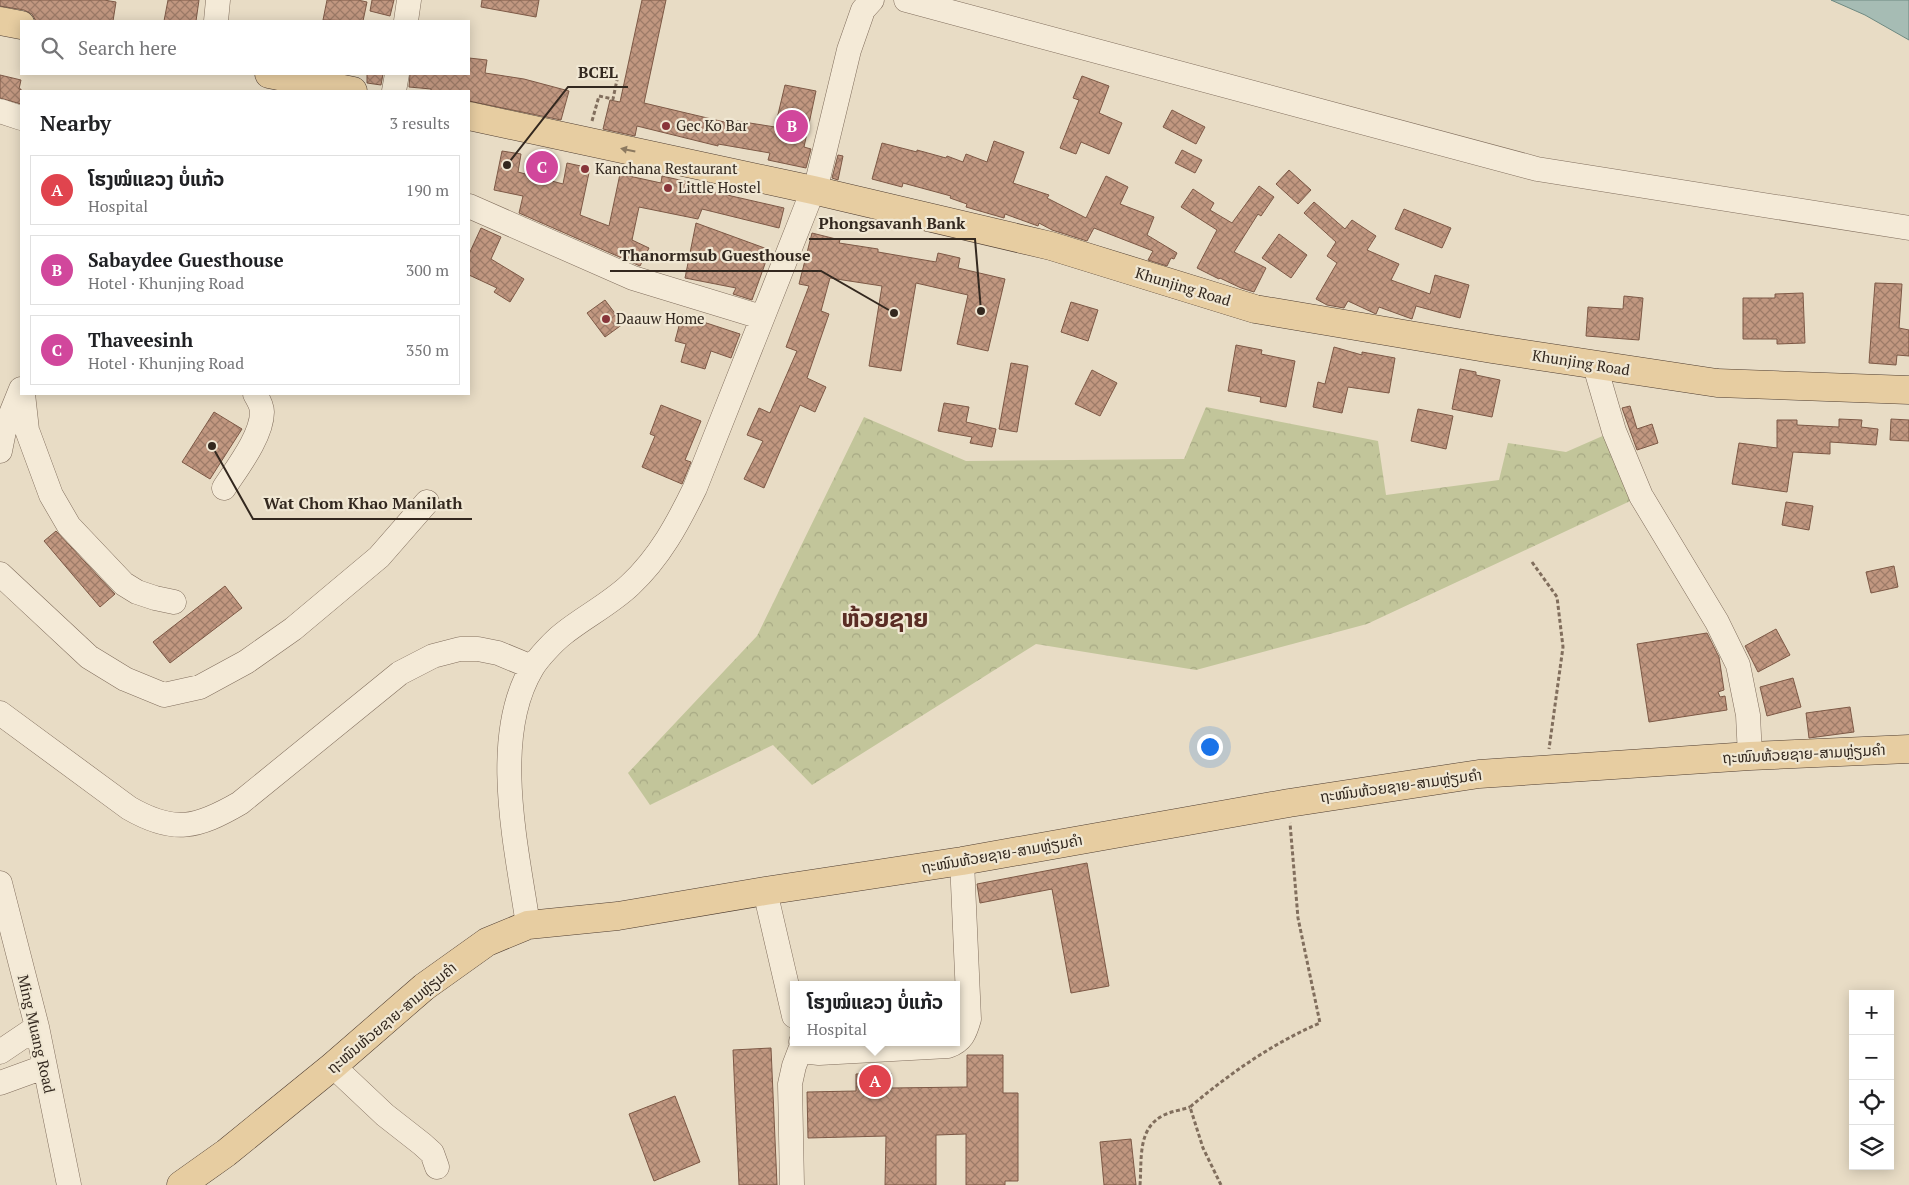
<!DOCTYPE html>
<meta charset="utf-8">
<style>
body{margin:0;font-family:"PT Serif","Noto Sans Lao",serif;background:#f2f2f2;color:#202124}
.controls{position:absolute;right:15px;bottom:15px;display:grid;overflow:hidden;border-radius:0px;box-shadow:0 2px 12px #0003}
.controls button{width:45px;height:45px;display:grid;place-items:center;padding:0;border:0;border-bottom:1px solid #e0e0e0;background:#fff;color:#202124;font:25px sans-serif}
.you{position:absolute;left:1209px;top:746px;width:18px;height:18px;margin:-12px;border:4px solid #fff;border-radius:50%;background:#1a73e8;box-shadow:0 0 0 8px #1a73e833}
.badge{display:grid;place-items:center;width:32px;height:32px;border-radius:50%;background:#88353a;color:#fff;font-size:16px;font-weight:700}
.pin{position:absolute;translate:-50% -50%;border:2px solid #fff;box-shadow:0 1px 5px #0006}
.popup{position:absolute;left:790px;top:981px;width:170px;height:65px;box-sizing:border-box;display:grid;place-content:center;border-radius:0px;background:#fff;filter:drop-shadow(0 1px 4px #0005);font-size:16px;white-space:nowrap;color:#757577}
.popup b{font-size:19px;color:#202124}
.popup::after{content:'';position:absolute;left:50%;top:100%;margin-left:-10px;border:10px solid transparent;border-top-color:#fff}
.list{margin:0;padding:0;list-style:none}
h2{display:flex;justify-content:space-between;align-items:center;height:65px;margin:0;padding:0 20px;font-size:21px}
h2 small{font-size:16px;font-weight:400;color:#757577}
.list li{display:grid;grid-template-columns:32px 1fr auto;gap:15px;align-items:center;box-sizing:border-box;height:70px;margin:0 10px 10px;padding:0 10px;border:1px solid #e0e0e0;border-radius:0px}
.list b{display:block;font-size:19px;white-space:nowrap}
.list p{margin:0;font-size:16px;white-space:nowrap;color:#757577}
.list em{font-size:16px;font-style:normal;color:#757577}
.icon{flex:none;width:28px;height:28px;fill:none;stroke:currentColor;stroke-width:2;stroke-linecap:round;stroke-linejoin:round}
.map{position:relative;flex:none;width:1909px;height:1185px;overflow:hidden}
.search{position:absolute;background:#fff;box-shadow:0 2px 12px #0003;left:20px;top:20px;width:450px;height:55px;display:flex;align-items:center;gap:12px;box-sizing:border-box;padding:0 18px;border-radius:0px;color:#757577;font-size:19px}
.panel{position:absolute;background:#fff;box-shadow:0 2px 12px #0003;left:20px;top:90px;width:450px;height:305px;border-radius:0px}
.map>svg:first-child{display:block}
</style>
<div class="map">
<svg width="1909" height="1185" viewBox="0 0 1909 1185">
<defs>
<pattern id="forest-crowns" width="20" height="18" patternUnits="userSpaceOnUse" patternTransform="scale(1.25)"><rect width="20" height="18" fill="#c2c59a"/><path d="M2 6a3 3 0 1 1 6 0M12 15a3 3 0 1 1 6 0" fill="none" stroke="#a7a984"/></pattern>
<pattern id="building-cross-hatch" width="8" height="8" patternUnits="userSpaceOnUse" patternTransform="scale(1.25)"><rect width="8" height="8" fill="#c19780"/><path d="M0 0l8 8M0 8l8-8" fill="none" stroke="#9d7b68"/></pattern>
</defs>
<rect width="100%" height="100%" fill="#e8dcc5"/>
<!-- forest -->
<path fill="url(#forest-crowns)" d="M1206,407l172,34 8,54 113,-15 9,-37 58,9 48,-21 27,65 -274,128 -171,46 -160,-26 -224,141 -39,-40 -123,60 -22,-32 129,-137 107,-219 102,44 218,-2z"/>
<!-- water -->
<path fill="#a6bcb4" stroke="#6e8981" d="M1831,0h78v40l-44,-25z"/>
<!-- building -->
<path fill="url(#building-cross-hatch)" stroke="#7d5946" d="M0,0h104l12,2 -3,19h-77l-4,-7 -8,-4 -24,-4z
M168,0h31l-3,21h-32z
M327,0h31l9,2 -4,19 -40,-1z
M372,0h22l-4,16 -20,-5z
M482,0h57l-3,17 -55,-10z
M642,0h24l-22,103 93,22v-4l38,6 10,-42 31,6 -12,56 7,2 -5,19 -38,-8 2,-7 -52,-9v2l-81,-20 -2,10 -32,-7 7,-29 10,2z
M469,58l18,2 -2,13 39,6 45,12 -8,29 -92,-19v-10h-38v-2l-22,-2 1,-13h59z
M367,74h16l-2,11 -14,-2z
M0,75l21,5 -2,9h2v15l-21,-6z
M1082,76l27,10 -10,27 23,10 -13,31 -28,-12 -5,12 -16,-6 19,-48 -6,-2z
M1172,110l33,17 -9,17 -33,-17z
M994,141l30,11 -11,31 36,12 -2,3 39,20 20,-42 22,11 -8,17 34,13 -7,18 30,18 -3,6 -3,-1 -4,8 -19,-6 5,-9 -59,-23 -7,13 -35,-11 -13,-7 -1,3 -33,-12 -1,4 -38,-11 1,-3 -17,-6 1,-2 -48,-13 -1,4 -30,-8 10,-36 35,9v-2l29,8 1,-2 16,6 3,-8 21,8z
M1182,150l20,10 -7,13 -20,-10z
M502,151l19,3 -3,18 45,12 4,-21 23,5 -10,47 29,11 11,-52 41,9 1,-7 31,7 -1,4 92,21 -5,20 -77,-19 -4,10 -59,-12 -7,33 17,8 -9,18 -121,-53 4,-17 -29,-6z
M838,155l5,1 -5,24 -6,-2z
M1289,170l22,20 -13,14 -22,-20z
M1259,186l15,11 -13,19 -3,-2 -24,38 32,16 -12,24 -13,-4 -21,-10 -1,1 -22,-11 20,-38 -36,-23 12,-18 21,14 -4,7 22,13z
M1314,202l31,27 7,-9 24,16 -9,14 32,14 -8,16 39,14 5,-19 34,10 -9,33 -44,-12 -4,13 -33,-12 -3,7 -28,-13 -4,7 -17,-3 -11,-6 21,-36 -10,-7 9,-14 -32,-29z
M1404,209l47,19 -9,20 -47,-19z
M696,223l74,27 -18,50 -19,-6 3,-6 -51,-10z
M481,228l20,9 -10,22 33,20 -14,23 -16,-10 3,-4 -28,-13v-21z
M812,233l28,7 -1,3 39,6v3l58,10 2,-9 22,5 -2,10 47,11 -17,72 -31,-7 11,-49 -52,-12 -15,88 -32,-5 13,-80 -52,-8 -9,33 8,3 -22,64 19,9 -11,25 -15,-7 -36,83 -20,-9 19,-38 -16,-6 12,-27 11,5 27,-62 -11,-4 23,-61 -10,-2z
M1279,234l28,21 -16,23 -29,-20z
M1875,283l27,1 -3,44 10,2v26l-12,-1 -1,10 -27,-2z
M1803,293l2,50 -28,1v-5h-34v-41h32v-4z
M1624,296l19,2 -4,42 -53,-4 2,-29 35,2z
M605,300l18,24 -18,13 -18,-24z
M1071,302l27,8 -10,31 -27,-9z
M682,315l58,19 -9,24 -20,-7 -6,18 -24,-7 5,-18 -11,-3z
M1236,345l26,5 -1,4 34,7 -9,46 -26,-5 1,-5 -33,-6z
M1334,347l28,8v-3l33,6 -6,35 -41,-6 -6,26 -29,-6 5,-25 7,2z
M1011,363l17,3 -11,66 -18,-3z
M1460,369l16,3v3l24,5 -8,37 -40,-8z
M1092,370l25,13 -17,33 -25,-12z
M944,403l25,4 -3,15 30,7 -4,18 -22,-4 2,-6 -34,-6z
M661,405l40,16 -16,39 6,2 -9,22 -40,-17 13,-31 -5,-2z
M1630,406l7,23 15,-5 6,19 -21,7 -15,-42z
M1418,409l35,7 -7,33 -35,-8z
M214,412l28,17 -32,50 -28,-17z
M1839,419l23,1 -1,7 17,2 -2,16 -46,-3v12l-37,-2 -6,40 -55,-8 7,-41 38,5v-28h20v5l42,2z
M1891,419l18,1v21l-19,-1z
M1786,502l27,4 -4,24 -27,-5z
M56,531l59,63 -15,13 -56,-66z
M1894,566l4,21 -27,6 -5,-21z
M225,586l17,22 -72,55 -17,-21z
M1776,629l14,26 -32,17 -13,-26z
M1707,633l12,24 5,33 -6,2 2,5 5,-1 2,14 -78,12 -12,-78z
M1793,678l8,29 -34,9 -7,-29z
M1850,707l4,25 -45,6 -3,-25z
M1087,863l22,123 -38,7 -19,-104 -72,14 -3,-19z
M771,1048l6,137h-38l-6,-135z
M967,1055h36v38h15v88h-13v4h-39v-51l-30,1v50h-51l1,-49 -78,2 -1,-46 49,-1v-17l35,-1v15l76,-1z
M675,1096l25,66 -46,19 -25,-67z
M1131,1139l5,46h-32l-4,-43z"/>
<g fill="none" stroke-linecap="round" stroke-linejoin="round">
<!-- minor casing -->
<g stroke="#816e5d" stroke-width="25">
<path id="minor" d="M906,0l631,169 372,59
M216,21l2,-21
M406,21l3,-21
M394,91l3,-17
M0,111l21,7
M815,191l34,-141 14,-40 9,-10
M469,206l164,72 128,39
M1595,366l19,65 27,65 76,126 21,43 10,50 2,41
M23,394l4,36 24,65 18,31 55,58 13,8 18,6 19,4
M0,451l4,-20 17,-42
M224,488c13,-20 38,-52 38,-76 0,-6 -4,-13 -7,-18
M0,574l89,83 36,22 39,16 36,-8 46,-25 47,-33 86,-72 48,-55
M0,713l129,95c45,26 68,20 111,-5l160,-130 33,-17 27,-7h18l20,4 34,14
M0,883l37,144 32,158
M765,891l29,125
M528,925c-11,-76 -38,-187 4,-257 6,-10 22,-27 31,-34 21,-17 47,-30 67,-49 30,-28 48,-62 65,-97l118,-298
M801,1042l9,10 9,1 129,-7c14,-5 17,-13 21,-27l-7,-158
M0,1052l37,-25
M333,1066l52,49 37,29 10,9 5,14
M0,1083l44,-16
M792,1185l-2,-101 4,-18 8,-21"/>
</g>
<!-- major casing -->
<g stroke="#4f3d31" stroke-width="29">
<path id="major" d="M0,21l21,4
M269,74l84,17
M469,116l344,74 238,56 204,63 237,40 225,34 192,7
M181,1185l45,-32 107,-87 91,-79 63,-45 41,-17 90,-9 147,-25 197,-30 327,-58 190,-29 271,-18 159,-7"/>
</g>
<!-- path -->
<path stroke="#816e5d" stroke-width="3" stroke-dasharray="4 2.5" stroke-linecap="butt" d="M592,121l7,-25 14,3 5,-24
M1532,562l25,35 6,50 -14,102
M1140,1185c2,-26 -3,-57 24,-70 8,-4 18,-5 26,-8
M1221,1185l-18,-37 -13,-41c39,-33 83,-64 130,-84l-22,-105 -8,-95"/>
<!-- minor -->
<use href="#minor" stroke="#f4ead7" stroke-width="24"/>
<!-- major -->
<use href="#major" stroke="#e7cda1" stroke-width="28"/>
</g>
<!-- one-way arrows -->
<defs><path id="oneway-solid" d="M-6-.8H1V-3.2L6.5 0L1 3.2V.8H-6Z" transform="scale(1.25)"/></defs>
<use fill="#8d7a60" href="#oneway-solid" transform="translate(628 150) rotate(-168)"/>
<!-- markers -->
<g fill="#88353a" stroke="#f0e7d3" stroke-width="2">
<circle cx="666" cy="126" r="5"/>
<circle cx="585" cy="169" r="5"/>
<circle cx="668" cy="188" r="5"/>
<circle cx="606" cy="319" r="5"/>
</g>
<g text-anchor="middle" stroke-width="4.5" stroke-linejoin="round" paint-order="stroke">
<!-- poi labels -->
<g font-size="15" fill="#33281f" stroke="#f0e7d3" text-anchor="start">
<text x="676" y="131">Gec Ko Bar</text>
<text x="595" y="174">Kanchana Restaurant</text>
<text x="678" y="193">Little Hostel</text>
<text x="616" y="324">Daauw Home</text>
</g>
<!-- street labels -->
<g font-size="15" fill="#33281f" stroke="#f0e7d3">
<text transform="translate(1183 287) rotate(17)" y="5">Khunjing Road</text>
<text transform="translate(1581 363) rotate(9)" y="5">Khunjing Road</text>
<text transform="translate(1804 754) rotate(-3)" y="5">ຖະໜົນຫ້ວຍຊາຍ-ສາມຫຼ່ຽມຄຳ</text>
<text transform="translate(1401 786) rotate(-8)" y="5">ຖະໜົນຫ້ວຍຊາຍ-ສາມຫຼ່ຽມຄຳ</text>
<text transform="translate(1002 854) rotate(-10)" y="5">ຖະໜົນຫ້ວຍຊາຍ-ສາມຫຼ່ຽມຄຳ</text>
<text transform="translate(392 1018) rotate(-40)" y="5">ຖະໜົນຫ້ວຍຊາຍ-ສາມຫຼ່ຽມຄຳ</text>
<text transform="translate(36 1034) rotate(77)" y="5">Ming Muang Road</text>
</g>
<!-- town labels -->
<g font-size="25" font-weight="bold" fill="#5a2d24" stroke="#f0e7d3">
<text x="885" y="627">ຫ້ວຍຊາຍ</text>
</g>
</g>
<!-- callouts -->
<path fill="none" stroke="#33281f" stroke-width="2" d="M507 165L568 87H628M981 311L975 239H809M894 313L821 271H610M212 446L253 519H472"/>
<g fill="#33281f" stroke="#f0e7d3" stroke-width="2">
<circle cx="507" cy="165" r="5"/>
<circle cx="981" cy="311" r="5"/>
<circle cx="894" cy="313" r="5"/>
<circle cx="212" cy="446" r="5"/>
</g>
<g font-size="16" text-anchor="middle" font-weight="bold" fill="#33281f" stroke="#f0e7d3" stroke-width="4.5" stroke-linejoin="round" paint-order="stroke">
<text x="598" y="78">BCEL</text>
<text x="892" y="229">Phongsavanh Bank</text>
<text x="715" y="261">Thanormsub Guesthouse</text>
<text x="363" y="509">Wat Chom Khao Manilath</text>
</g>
</svg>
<div class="controls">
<button>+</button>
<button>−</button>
<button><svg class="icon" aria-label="locate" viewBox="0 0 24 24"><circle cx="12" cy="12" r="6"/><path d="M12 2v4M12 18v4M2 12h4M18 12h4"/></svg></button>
<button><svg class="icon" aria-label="layers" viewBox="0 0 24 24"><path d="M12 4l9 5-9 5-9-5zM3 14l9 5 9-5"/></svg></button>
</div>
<div class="you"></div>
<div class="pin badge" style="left:875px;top:1081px;background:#e0444e">A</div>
<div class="popup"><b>ໂຮງໝໍແຂວງ ບໍ່ແກ້ວ</b>Hospital</div>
<div class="pin badge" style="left:792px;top:126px;background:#d1479c">B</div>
<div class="pin badge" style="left:542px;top:167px;background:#d1479c">C</div>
<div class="search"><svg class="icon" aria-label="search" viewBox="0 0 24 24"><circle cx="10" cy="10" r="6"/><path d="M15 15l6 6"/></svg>Search here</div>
<section class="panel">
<h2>Nearby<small>3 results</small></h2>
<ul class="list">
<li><span class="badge" style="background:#e0444e">A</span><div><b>ໂຮງໝໍແຂວງ ບໍ່ແກ້ວ</b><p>Hospital</p></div><em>190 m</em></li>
<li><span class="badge" style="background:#d1479c">B</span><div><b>Sabaydee Guesthouse</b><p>Hotel · Khunjing Road</p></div><em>300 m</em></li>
<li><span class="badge" style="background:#d1479c">C</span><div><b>Thaveesinh</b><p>Hotel · Khunjing Road</p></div><em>350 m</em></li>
</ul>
</section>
</div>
